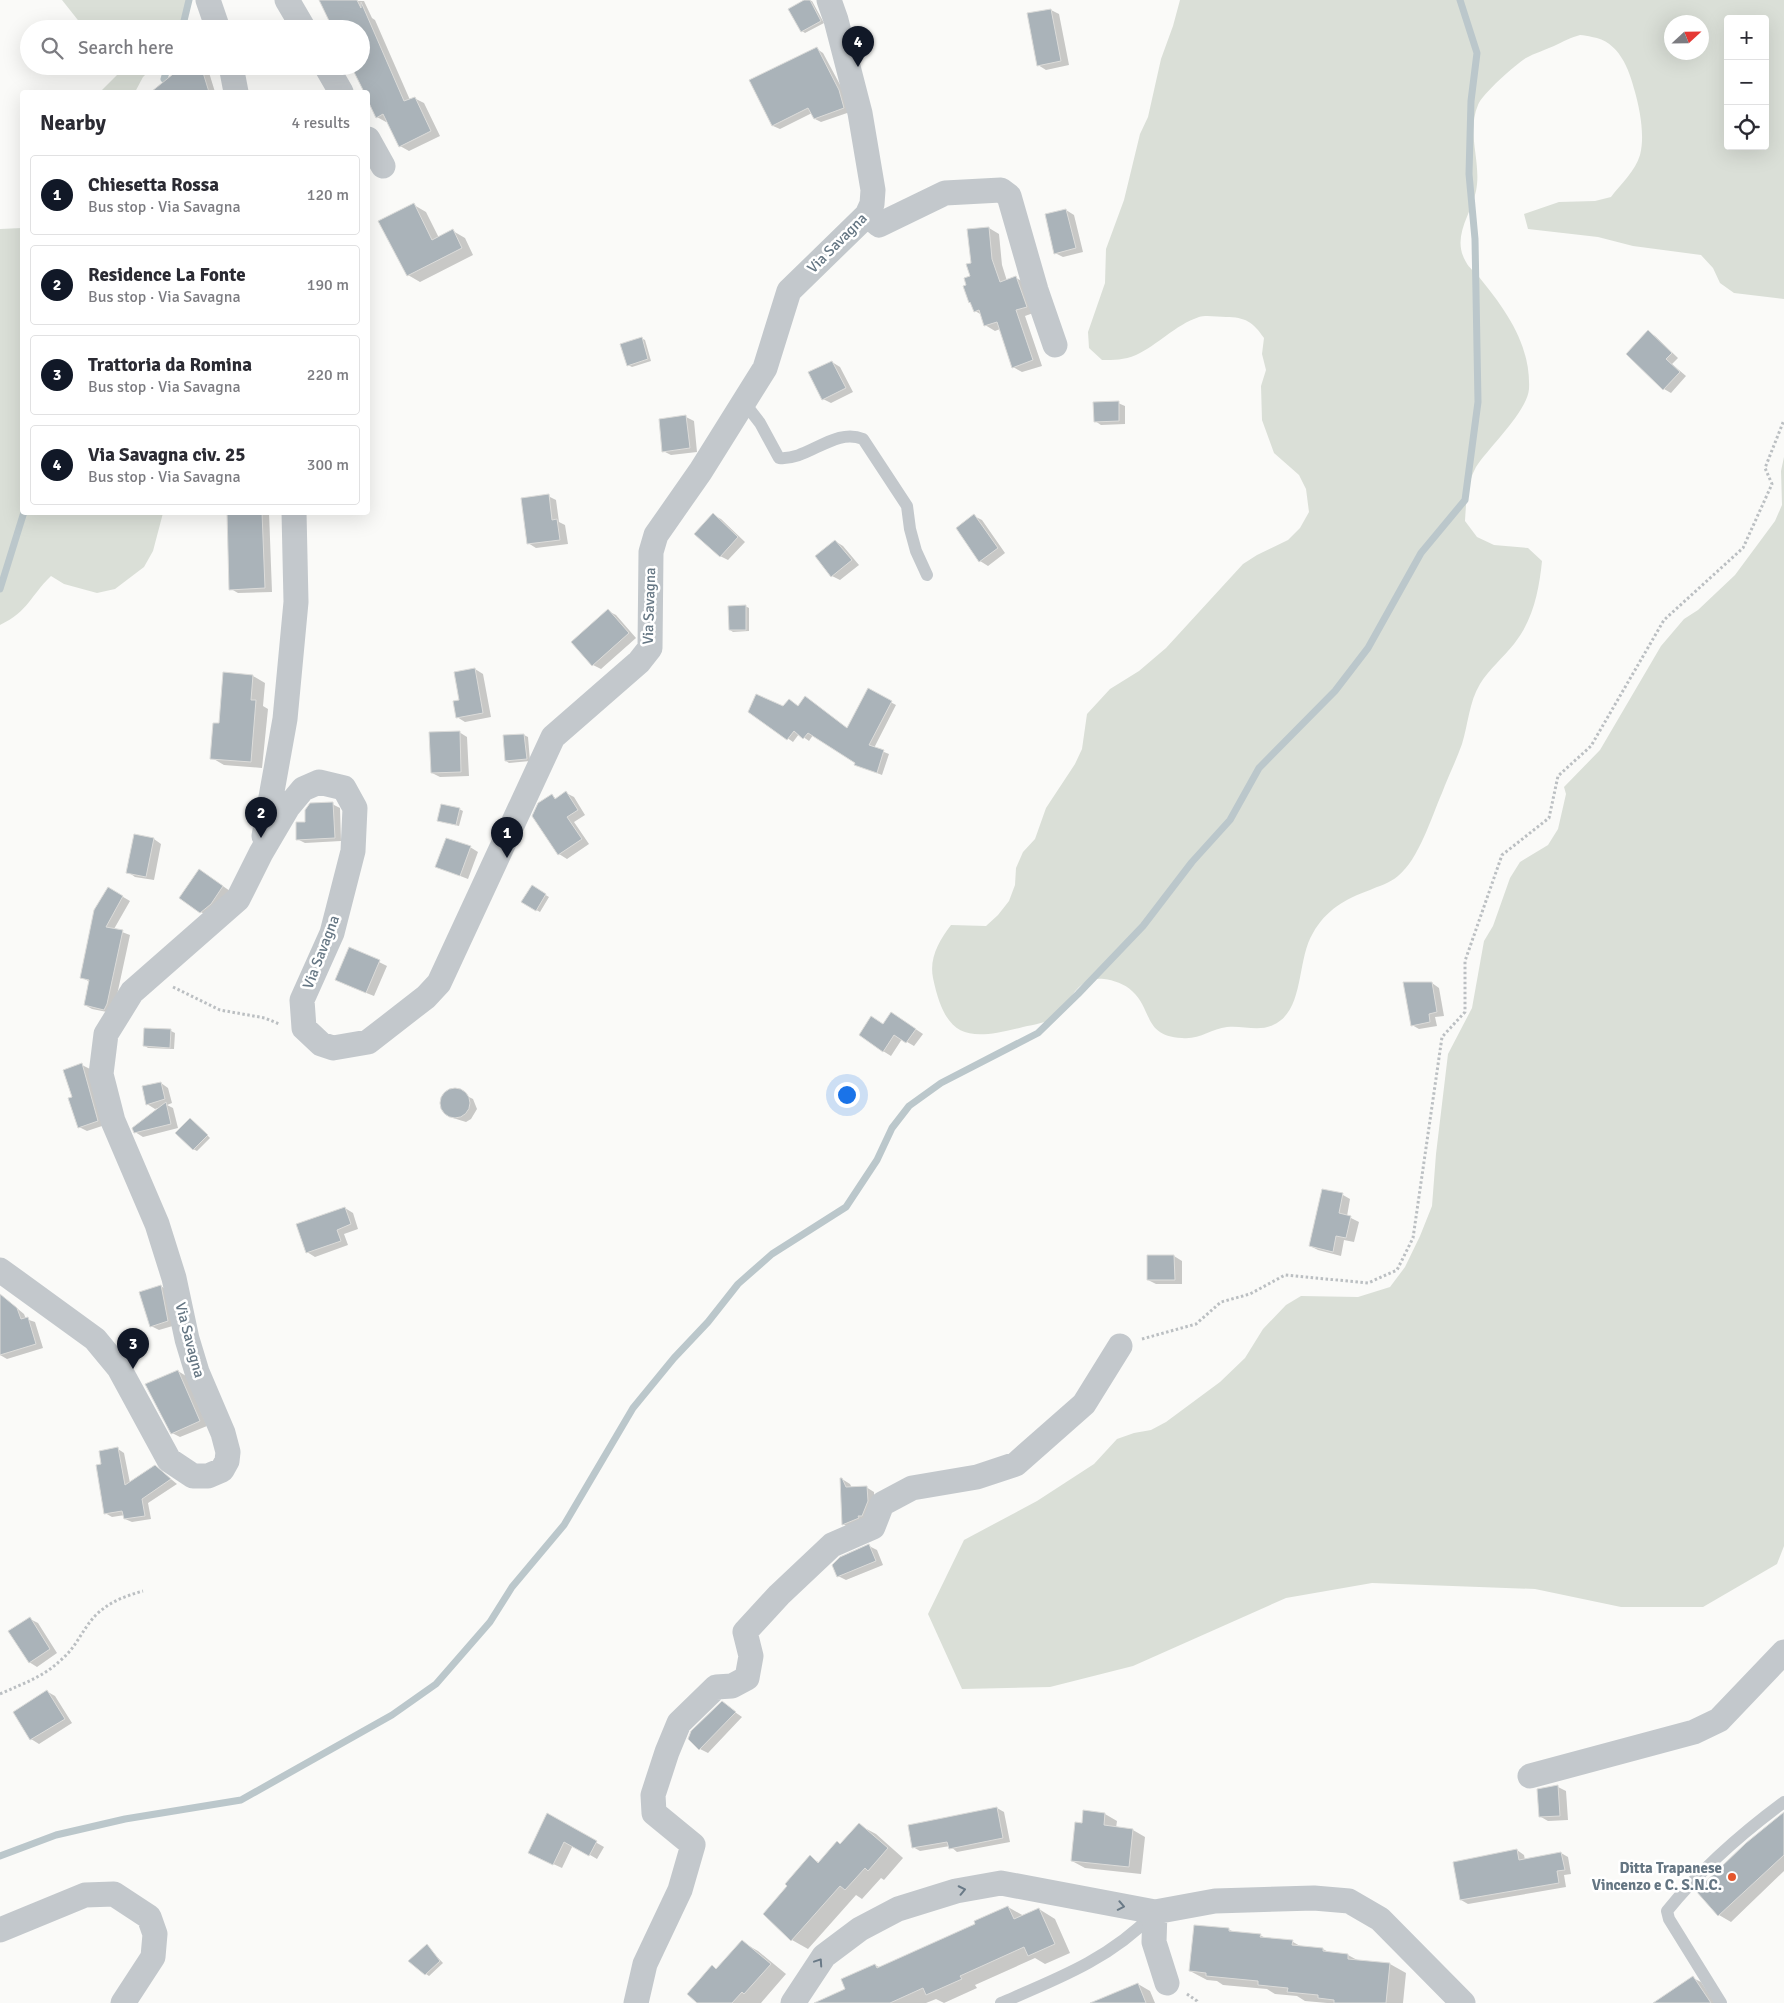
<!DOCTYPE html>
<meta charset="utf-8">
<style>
body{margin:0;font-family:Signika,sans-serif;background:#f2f2f3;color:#2b2b33}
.controls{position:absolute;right:15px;top:15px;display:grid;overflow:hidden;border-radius:5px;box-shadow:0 5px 20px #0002}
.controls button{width:45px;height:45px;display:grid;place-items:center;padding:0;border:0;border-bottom:1px solid #e1e1e2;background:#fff;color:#2b2b33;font:25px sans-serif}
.compass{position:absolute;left:1664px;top:15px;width:45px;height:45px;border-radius:50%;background:#fff;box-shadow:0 5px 20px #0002;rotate:68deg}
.you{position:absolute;left:846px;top:1094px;width:18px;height:18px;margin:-12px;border:4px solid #fff;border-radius:50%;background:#1a73e8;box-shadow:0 0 0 8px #1a73e833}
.badge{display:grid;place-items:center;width:32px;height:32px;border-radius:50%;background:#111827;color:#fff;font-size:16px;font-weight:700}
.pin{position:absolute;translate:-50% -41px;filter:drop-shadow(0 1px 2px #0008)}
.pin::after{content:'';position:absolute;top:26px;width:18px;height:15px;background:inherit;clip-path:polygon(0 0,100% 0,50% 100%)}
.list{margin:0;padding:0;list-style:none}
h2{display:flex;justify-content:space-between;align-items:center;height:65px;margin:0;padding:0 20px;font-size:21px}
h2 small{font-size:16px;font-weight:400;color:#7c7c81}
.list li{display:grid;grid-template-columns:32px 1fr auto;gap:15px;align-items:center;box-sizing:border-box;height:80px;margin:0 10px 10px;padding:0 10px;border:1px solid #e1e1e2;border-radius:5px}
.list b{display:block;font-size:19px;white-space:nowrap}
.list p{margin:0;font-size:16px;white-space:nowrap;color:#7c7c81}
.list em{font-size:16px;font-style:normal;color:#7c7c81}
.icon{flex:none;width:28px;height:28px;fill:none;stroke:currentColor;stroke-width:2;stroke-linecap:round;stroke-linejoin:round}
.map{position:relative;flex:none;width:1784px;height:2003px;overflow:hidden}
.search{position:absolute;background:#fff;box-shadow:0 5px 20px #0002;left:20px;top:20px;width:350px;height:55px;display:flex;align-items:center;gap:12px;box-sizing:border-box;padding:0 18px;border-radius:28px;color:#7c7c81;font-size:19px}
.panel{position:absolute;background:#fff;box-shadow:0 5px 20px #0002;left:20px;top:90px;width:350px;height:425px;border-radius:5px}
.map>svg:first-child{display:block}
</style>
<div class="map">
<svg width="1784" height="2003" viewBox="0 0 1784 2003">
<rect width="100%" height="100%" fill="#fafaf8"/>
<!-- green -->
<path fill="#dadfd7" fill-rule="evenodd" d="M62,0h128l-4,29h-101z
M1180,0h604v299l-50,-6 -14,-10 -7,-15 -12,-13 -68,-9 -35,-9 -70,-8 -4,-15 35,-12 36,-1 16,-4c9,-12 25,-27 29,-42 5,-19 0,-45 -5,-63 -6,-23 -16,-51 -43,-55 -4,-1 -8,-2 -12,-2 -8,2 -18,7 -26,11 -9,4 -19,7 -28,12 -11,7 -44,36 -48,47 -12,28 4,57 -2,86 -5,24 -25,46 -10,71 3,6 9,10 13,15 27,33 52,68 50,112 -2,23 -40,58 -53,78 -9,16 -10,36 -11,54l12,16 17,8 34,3 14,13c-3,30 -9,59 -28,83 -11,14 -25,25 -34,40 -11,18 -12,41 -18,60 -6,17 -14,33 -20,49 -11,25 -23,66 -44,83 -8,7 -19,10 -28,14 -25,9 -44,20 -57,43 -17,28 -8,78 -40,92 -15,7 -31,0 -46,2 -16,2 -28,13 -45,11 -39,-2 -29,-28 -50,-47 -7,-7 -19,-11 -28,-12 -16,-2 -27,7 -34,20 -2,4 -4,10 -8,13 -9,10 -26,12 -39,15 -55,14 -77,13 -90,-49 -4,-20 6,-37 18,-53l35,1 12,-11 11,-14 6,-16 1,-17 7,-16 12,-13 11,-31 29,-44 7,-15 5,-35 23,-25 29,-18 27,-23 77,-84 14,-9 31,-15 12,-12 9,-16 -3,-23 -7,-14 -25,-22 -12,-33 -1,-34 5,-16 -4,-16 2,-16c-11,-16 -19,-21 -38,-21 -8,0 -20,-2 -27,0 -24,8 -41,28 -63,38 -12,5 -22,5 -34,5l-13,-12 -1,-16 17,-49 1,-34 18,-49 16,-66 8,-17 13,-58 12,-33zM1728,19h37v127h-37zM1672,22h30v30h-30z
M126,66h28l-11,11 -8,15h-35z
M22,228v284l141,1 -10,38 -9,16 -29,22 -18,4 -33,-9 -13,-8c-21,20 -22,35 -51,49v-396z
M1784,457v1089l-7,18 -74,43h-82l-86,-18 -163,-6 -86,15 -153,68 -83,21 -88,2 -34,-75 36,-74 73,-39 57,-37 23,-25 17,-6 17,-3 15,-8 54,-40 25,-24 18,-29 23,-24 15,-9 57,1 32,-10 15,-20 15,-31 12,-30 4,-52 12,-100 24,-46 12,-67 9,-15 17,-48 10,-16 28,-17 10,-16 8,-35 -2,-7 36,-37 61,-104 23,-27 14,-9 37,-35 40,-54 7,-16 -1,-34z"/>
<!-- shadow -->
<path fill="#0003" d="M320,0l44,1 8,17 3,2 35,80 4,-2 10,5 16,33 -31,15 -9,-5 -12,-25 -2,1 -9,-5 -9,-19v-6h-3l-13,-26h9v-37z
M807,0l5,1 12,22 -19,10 -3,-2z
M1051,10l8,4 10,51 -23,5 -8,-5z
M817,49l6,4 22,41 5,18 -29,10 -6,-3 -3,-6 -32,16 -7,-3 -22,-45z
M185,66h22l8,26h-62z
M414,205l12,7 13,26 14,-7 12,7 8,17 -53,27 -12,-7z
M1066,210l8,5 9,37 -20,5 -8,-4z
M989,228l10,6 3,31 5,16 9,-3 10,5 10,29 -11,4 17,50 -20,6 -9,-5 -13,-38 -5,2 -10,-6 -3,-10 -7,-4 -5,-9 -5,-15 7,-10v-14z
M1648,332l7,4 23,22 -6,6 14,12 -15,17 -7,-4 -37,-35z
M641,338l4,2 6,21 -19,6 -4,-2z
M832,362l8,5 13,25 -22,11 -8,-4z
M1118,403l7,3v18l-24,1 -6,-4z
M686,417l8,4 3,31 -26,3 -8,-4z
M548,496l8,4 3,22 6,3 3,19 -32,4 -8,-5z
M228,512h41l3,80 -34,1 -7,-4z
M713,515l8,4 24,23 -17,18 -8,-4z
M974,516l8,4 23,33 -17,13 -8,-5z
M835,541l8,5 16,19 -19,15 -8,-4z
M745,606l4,2v23l-16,1 -3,-2z
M608,611l8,4 20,23 -35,31 -8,-4z
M475,669l8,5 8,43 -26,5 -8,-5 3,-16z
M253,676l12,7 -2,23 5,3 -6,59 -38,-3 -12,-7 8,-34z
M868,690l28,15 -22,43 15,6 -7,21 -21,-8 -6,-3 1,-2 -43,-27 -4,6 -10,-7 -6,8 -43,-30 49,-5 49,22z
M459,732l8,5 2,39 -29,1 -8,-4z
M524,735l4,2 2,24 -21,2 -3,-2 -1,-24z
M566,793l8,4 11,18 -11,7 15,22 -22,15 -8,-5 -7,-58 5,3z
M332,804l8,4 1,33 -36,2 -8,-4z
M459,809l4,2 -4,15 -17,-4z
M154,839l7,5 -7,36 -19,-3 -7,-5z
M470,847l8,5 -10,27 -31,-12z
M207,875l23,16 -21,26 -8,-5z
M532,887l17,10 -9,15 -18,-10z
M108,888l22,13 -16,28 16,6 -16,74 -2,4 -20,-4 -7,-4 5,-23 -9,-5z
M379,962l8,4 -13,30 -30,-12z
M1432,983l7,5 5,28 -9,1 2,9 -18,3 -7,-4z
M899,1018l24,16 -9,12 -12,-7 -11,17 -8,-5 1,-26z
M146,1029l25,2 4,2 -1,16 -26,-1 -3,-2z
M82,1065l8,4 15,56 -18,6 -8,-4 -6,-30z
M161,1083l7,5 4,15 -5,2 6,3 5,20 -35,9 -8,-5 26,-25 -6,2 -8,-5z
M453,1089l20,10 4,10 -6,10 -5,3 -13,-4 -8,-5 -3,-5 1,-12z
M193,1121l17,17 -13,13 -4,-2z
M1343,1195l7,4 -3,17 12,6 -5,20 -10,-2 -3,16 -23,-6 -8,-4z
M345,1208l8,5 5,16 -14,5 4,11 -33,12 -8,-5z
M1174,1256l8,5v23h-26l-8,-4z
M161,1286l7,5 8,34 -17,5 -8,-4z
M0,1294l24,20 2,5 9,3 8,26 -36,11 -7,-4z
M178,1371l8,5 21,50 -27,11 -8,-4z
M118,1449l6,4 6,30 25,-17 22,18 -29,19 3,16 -19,3 -7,-3v-4l-13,2 -7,-4 -2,-48z
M842,1479l8,5 2,4 14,-1 8,5 1,14 -5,14 -19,9 -8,-5z
M869,1546l8,4 6,15 -37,15 -8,-4z
M30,1619l8,4 19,30 -20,14 -8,-5z
M48,1692l7,4 17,27 -33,21 -8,-5z
M722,1703l20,14 -34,36 -8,-4z
M1558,1787l8,4 2,29 -20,1 -7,-4z
M997,1808l7,4 6,30 -53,10 -7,-6 -30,5 -7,-4z
M1084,1811l21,3 12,7 -1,7 17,2 12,7 -4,37 -56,-6 -13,-7 11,-37z
M1784,1814v57l-53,51 -12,-7 -21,-24z
M548,1815l56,32 -7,12 -24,-14 -11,23 -24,-11z
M859,1825l17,9 27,24 -19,22 -3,-2 -19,21 -6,-4 -48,54 -16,-9 -3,-54 21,-29 10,6 17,-21 5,3z
M1517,1850l7,5 1,5 36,-7 7,4 3,17 -7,1 2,12 -98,17 -7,-4z
M1008,1907l16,9 15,-7 16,10 15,34 -25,11 -10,-6 -60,27 2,3 -33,15 -8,-4 -10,4h-100l21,-13 28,-25 6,3 96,-43z
M1228,1929l6,3 26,3 7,4 26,3 9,5 21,2 7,4 18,2 11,6 31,3 16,9 -3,30h-76l-22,-2 -8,-5 -22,-2 -8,-5 -44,-4 -6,-4 -10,-1 -17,-9z
M742,1942l16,9 28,23 -25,29h-63l15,-36 4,3z
M427,1946l16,17 -14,13 -3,-2z
M1693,1978l8,4 14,21h-48z
M1138,1984l12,7 5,12h-49z"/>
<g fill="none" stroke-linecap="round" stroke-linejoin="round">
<!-- stream -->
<path stroke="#bbc7cb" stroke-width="7" d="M182,29l7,-29
M164,79l4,-13
M0,589l24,-77
M0,1856l56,-21 69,-16 116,-19 151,-85 44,-31 54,-62 22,-35 52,-62 69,-117 41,-50 34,-36 30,-38 34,-30 74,-47 31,-47 15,-32 17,-22 32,-23 97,-50 40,-39 65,-68 49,-64 38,-42 29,-52 76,-77 33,-43 53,-95 44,-53 13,-98 -3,-163 -6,-65 2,-73 6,-48 -17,-53"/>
</g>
<!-- building -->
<path fill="#aab3b9" stroke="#dcdcda" d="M319,0h38l4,8v-6l43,99 11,-4 16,34 -32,16 -16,-33 -7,4 -8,-17v-9h-4l-13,-26h10v-37h-28z
M804,0h6l11,21 -20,11 -13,-23z
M1051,9l10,52 -24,5 -10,-53z
M817,47l22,43 5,18 -30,11 -6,-11 -36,18 -23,-46z
M183,66h18l8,26h-58z
M414,203l18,37 21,-11 9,19 -55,28 -29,-55z
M1066,209l10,39 -22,6 -9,-40z
M989,227l3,32 8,23 16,-6 11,31 -11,3 17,50 -21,8 -15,-46 -13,4 -5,-16 -5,2 -4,-10 -1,1 -6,-17 3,-1 -2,-7 6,-2 -4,-12 5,-1 -4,-34z
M1648,330l24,23 -6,6 14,13 -17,18 -37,-36z
M642,337l6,22 -21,7 -7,-22z
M832,361l14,27 -24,12 -14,-28z
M1119,401v20l-25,1 -1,-20z
M686,415l4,33 -28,4 -3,-33z
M549,494l3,26 5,-1 3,21 -33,4 -6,-46z
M227,512h35l3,76 -36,2z
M713,513l25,24 -18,20 -26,-23z
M974,514l24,34 -19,14 -23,-34z
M835,540l17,20 -21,17 -16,-21z
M746,605v25h-17l-1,-24z
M608,609l21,24 -37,33 -21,-24z
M475,668l8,45 -27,5 -3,-17 6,-1 -5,-28z
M223,672l30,3 -2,25h5l-5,62 -41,-3 3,-36h6z
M868,688l24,13 -23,44 15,5 -7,23 -23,-8 1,-2 -47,-30 -5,6 -9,-8 -7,9 -39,-28 8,-18 27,12 6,-7 9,7 7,-10 42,32z
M460,731l1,41 -30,1 -2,-41z
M524,734l3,25 -22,2 -2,-26z
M566,791l12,19 -11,7 15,22 -24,16 -26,-39 6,-13 14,-9 3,5z
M333,802l2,36 -39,2v-18h9v-12l5,-7z
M441,804l19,4 -4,17 -19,-4z
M134,834l20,4 -8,39 -20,-4z
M446,838l25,8 -11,30 -25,-9z
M199,869l24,17 -12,18 -11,9 -21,-15z
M532,885l14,9 -10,17 -15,-9z
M108,887l15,9 -17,31 17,3 -16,74 -3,6 -20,-5 5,-25 -9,-2 14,-68z
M349,947l31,13 -14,33 -31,-13z
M1403,982h29l5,30 -8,2 1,8 -19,4z
M891,1012l25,17 -10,14 -12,-8 -11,17 -24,-17 12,-19 12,8z
M144,1028l27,1 -1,19 -27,-2z
M82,1063l16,58 -20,7 -10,-30 4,-1 -9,-27z
M161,1082l4,17 -19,6 -4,-19z
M440 1103a15 15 0 1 1 30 0a15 15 0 1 1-30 0Z
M166,1102l5,22 -37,9 -2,-5z
M190,1118l18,17 -15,15 -18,-17z
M1322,1189l21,4 -4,20 12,3 -5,22 -10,-2 -3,16 -24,-6z
M345,1207l6,17 -14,6 4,11 -35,12 -10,-29z
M1147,1255h27l1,25h-28z
M161,1285l7,36 -18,6 -11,-35z
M0,1294l17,14 4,11 7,-2 8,27 -36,11z
M178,1370l22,51 -29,13 -26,-50z
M118,1447l7,38 30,-20 16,14 -29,20 3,17 -21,3 -2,-8 -18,3 -8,-49 5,-1 -2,-13z
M840,1478h2l4,9 21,-1 1,15 -6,15h-4l1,2 -17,7z
M869,1544l7,17 -39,16 -5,-12 8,-8z
M30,1617l20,32 -21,14 -21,-32z
M47,1690l18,29 -35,21 -17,-28z
M722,1701l14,11 -37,38 -11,-11 3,-8z
M1558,1785l2,31 -21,1 -2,-28z
M997,1807l6,31 -54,11 -2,-7 -35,6 -4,-23z
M1083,1810l22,3 -1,12 29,4 -4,38 -58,-6 4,-39 7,1z
M1784,1812v43l-66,61 -22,-25 50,-48z
M547,1813l50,28 -8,15 -25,-14 -11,23 -25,-12z
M859,1823l29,25 -20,23 -3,-3 -20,22 -5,-4 -49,55 -28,-27 24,-28 -2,-2 25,-29 8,8 19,-22 3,3z
M1517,1849l2,11 42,-8 4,18 -8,1 2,12 -99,17 -7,-38z
M1008,1906l6,13 25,-11 16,36 -27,12 -4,-9 -64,29 2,3 -36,16 -3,-7 -33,15h-76l31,-14 -4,-10 34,-15 2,4 98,-44 -1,-3z
M1194,1925l35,3v3l32,3 -1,3 33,3 -1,5 31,3v3l25,3v5l42,4 -4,40h-52v-3l-16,-2v-3l-31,-3 1,-4 -30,-3v-4l-52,-5v-3l-17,-2z
M742,1940l29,24 -27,30 -2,-2 -10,11h-35l-10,-9 25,-29 4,4z
M427,1944l13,17 -15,14 -17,-14z
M1693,1976l18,27h-58z
M1138,1983l8,20h-56z"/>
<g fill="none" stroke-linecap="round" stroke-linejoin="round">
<!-- path -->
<path stroke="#bbbfc2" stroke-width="3" stroke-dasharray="2.5 2.5" stroke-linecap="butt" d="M173,987l47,23 45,8 14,6
M1142,1339l54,-15 25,-22 29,-8 35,-19 83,8 29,-13 16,-32 29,-201 23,-25v-51l37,-106 47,-37 9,-42 33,-30 73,-126 79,-72 29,-64 -7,-16 19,-48
M0,1694c24,-11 44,-17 63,-36 14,-12 20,-30 33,-43 13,-13 29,-19 47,-24
M1187,1994l10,7 1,2"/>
<!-- lane -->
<path stroke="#c3c8cc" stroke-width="12" d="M743,401l17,22 19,35c29,3 55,-31 84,-19l44,67 3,23 6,22 11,24
M1001,2003c56,-24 109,-44 152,-89
M1721,2003l-52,-84 -2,-8c33,-41 75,-78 117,-109"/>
<!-- street -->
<path stroke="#c3c8cc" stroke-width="25" d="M208,0l10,29
M287,0l17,29
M231,66l5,26
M326,66l15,26
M368,139l15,27
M867,215l12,10 66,-32 56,-3 8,6 27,94 19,55
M264,836l21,-117 11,-117 -2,-90
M0,1270l95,69 24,29 50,92 24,16h15l14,-6 5,-9 1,-9 -5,-19 -26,-61 -10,-33 -13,-61 -17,-54 -44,-103 -12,-47 5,-40 26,-42 106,-93 23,-46 27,-46 15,-18 16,-7 25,6 11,20 -2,43 -21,82 -30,67 2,28 17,16 12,4 35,-6 58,-45 13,-14 114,-246 86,-75 11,-14 1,-96 5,-17 44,-63 65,-104 24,-77 78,-76 5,-11 1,-14 -13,-77 -24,-93 -7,-20
M1530,1776l164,-44 25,-12 65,-68
M1155,1912l-1,30 13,41
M0,1930l85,-35 29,-1 35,23 6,17 -2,23 -30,46
M636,2003l9,-39 35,-74 13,-45 -39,-32 -1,-18 14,-43 12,-29 37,-36 16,-1 15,-8 4,-22 -6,-24 34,-37 53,-50 41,-18 9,-23 30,-16 65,-11 39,-13 68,-60 36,-58
M793,2003l31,-47 36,-27 38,-20 58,-18 45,-8 154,29 60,-11 99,-3 35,3 31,18 83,84"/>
</g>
<!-- one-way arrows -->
<defs><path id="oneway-chevron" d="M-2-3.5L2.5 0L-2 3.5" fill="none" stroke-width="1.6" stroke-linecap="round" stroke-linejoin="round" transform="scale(1.25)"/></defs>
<g stroke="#6a7a87">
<use href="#oneway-chevron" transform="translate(962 1890) rotate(-12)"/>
<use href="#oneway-chevron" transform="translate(1121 1906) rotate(11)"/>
<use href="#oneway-chevron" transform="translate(819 1962) rotate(-56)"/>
</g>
<!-- markers -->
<circle fill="#e4572e" stroke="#fff" stroke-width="2" cx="1732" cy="1877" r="5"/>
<g text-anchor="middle" stroke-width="5" stroke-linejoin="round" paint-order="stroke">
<!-- street labels -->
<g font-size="15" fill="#657683" stroke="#fff">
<text transform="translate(837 243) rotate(-45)" y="5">Via Savagna</text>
<text transform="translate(649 606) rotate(-88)" y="5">Via Savagna</text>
<text transform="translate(321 952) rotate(-69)" y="5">Via Savagna</text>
<text transform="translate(190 1340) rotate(75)" y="5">Via Savagna</text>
</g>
<!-- poi labels -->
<g font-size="15" font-weight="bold" fill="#657683" stroke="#fff" text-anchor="end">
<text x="1722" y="1873">Ditta Trapanese<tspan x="1722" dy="17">Vincenzo e C. S.N.C.</tspan></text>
</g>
</g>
</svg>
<div class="controls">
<button>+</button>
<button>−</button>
<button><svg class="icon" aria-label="locate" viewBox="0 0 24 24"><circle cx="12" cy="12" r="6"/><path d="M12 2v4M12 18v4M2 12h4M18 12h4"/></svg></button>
</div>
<svg class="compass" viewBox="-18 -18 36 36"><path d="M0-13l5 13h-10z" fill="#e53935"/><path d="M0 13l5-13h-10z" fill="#7c7c81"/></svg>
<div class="you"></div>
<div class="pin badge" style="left:507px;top:858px">1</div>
<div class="pin badge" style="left:261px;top:838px">2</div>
<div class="pin badge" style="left:133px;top:1369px">3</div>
<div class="pin badge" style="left:858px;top:67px">4</div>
<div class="search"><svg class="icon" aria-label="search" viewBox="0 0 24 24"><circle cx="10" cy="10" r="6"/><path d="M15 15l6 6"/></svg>Search here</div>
<section class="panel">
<h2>Nearby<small>4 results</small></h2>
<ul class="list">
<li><span class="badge">1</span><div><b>Chiesetta Rossa</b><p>Bus stop · Via Savagna</p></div><em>120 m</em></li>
<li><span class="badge">2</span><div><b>Residence La Fonte</b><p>Bus stop · Via Savagna</p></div><em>190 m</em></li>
<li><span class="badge">3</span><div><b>Trattoria da Romina</b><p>Bus stop · Via Savagna</p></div><em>220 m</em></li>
<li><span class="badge">4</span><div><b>Via Savagna civ. 25</b><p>Bus stop · Via Savagna</p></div><em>300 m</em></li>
</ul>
</section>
</div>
